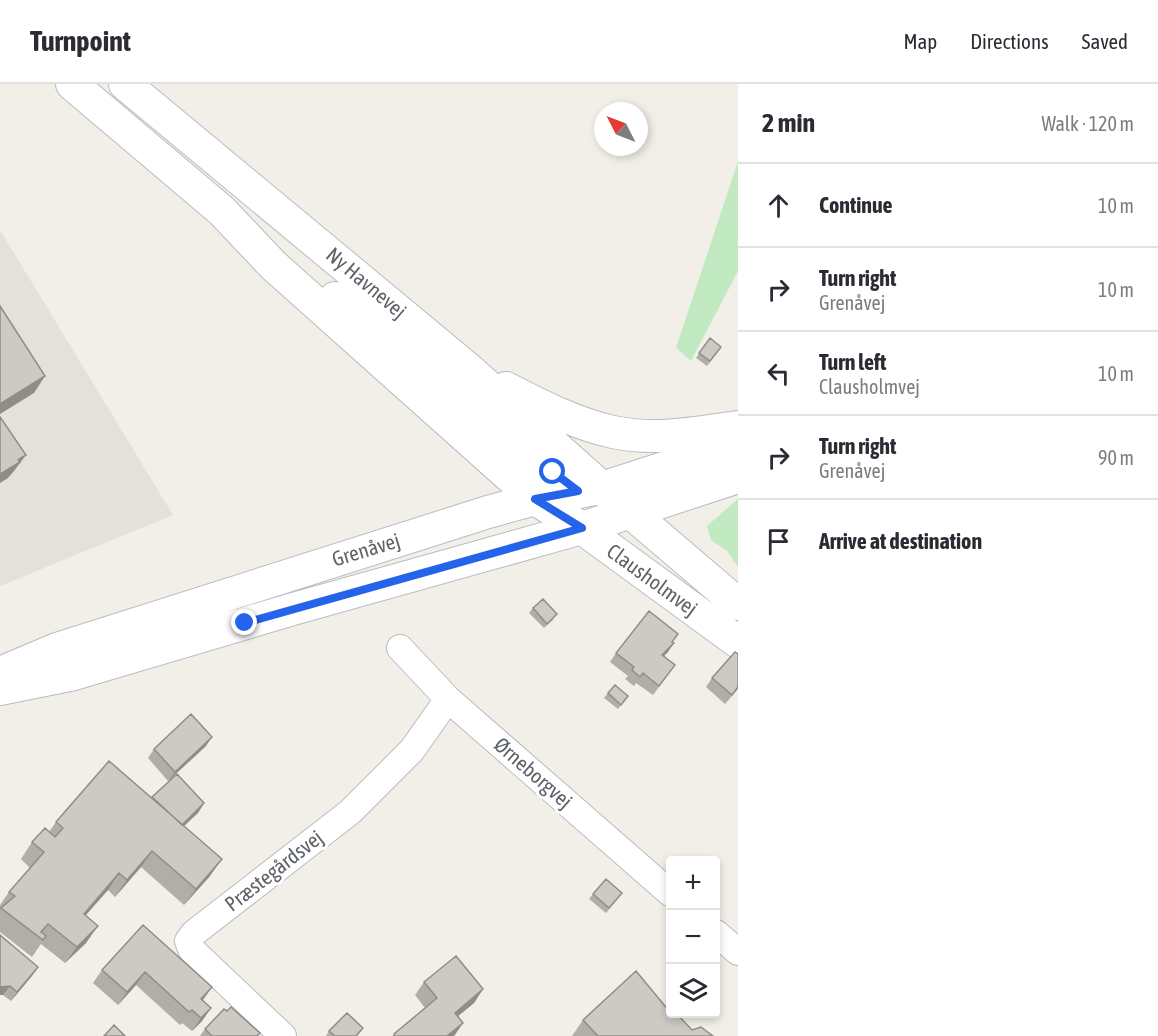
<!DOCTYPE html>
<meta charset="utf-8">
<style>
body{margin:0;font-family:"Asap Condensed",sans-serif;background:#f2f2f3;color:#2b2b33}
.controls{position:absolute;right:18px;bottom:18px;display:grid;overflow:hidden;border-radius:6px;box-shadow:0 3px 9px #0003}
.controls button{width:54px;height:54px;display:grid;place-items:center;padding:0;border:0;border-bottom:2px solid #e1e1e2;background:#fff;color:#2b2b33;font:30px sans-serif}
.compass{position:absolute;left:594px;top:18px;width:54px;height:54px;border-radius:50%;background:#fff;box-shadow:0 3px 9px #0003;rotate:312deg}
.stop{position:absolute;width:18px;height:18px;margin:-14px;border:4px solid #2563eb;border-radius:50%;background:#fff}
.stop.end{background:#2563eb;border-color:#fff;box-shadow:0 2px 6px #0008}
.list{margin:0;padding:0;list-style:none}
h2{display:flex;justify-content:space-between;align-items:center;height:78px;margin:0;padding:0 24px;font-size:26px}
h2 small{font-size:20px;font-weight:400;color:#7c7c81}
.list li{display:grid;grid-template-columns:39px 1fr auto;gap:18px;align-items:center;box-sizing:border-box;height:84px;padding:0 24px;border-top:2px solid #e1e1e2}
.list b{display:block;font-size:22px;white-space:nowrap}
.list p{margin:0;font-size:20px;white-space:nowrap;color:#7c7c81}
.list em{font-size:20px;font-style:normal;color:#7c7c81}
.icon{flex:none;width:33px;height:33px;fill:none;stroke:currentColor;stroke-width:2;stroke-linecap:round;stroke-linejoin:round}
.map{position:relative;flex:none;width:738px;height:952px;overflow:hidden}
header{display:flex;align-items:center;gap:36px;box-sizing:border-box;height:84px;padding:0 30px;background:#fff;border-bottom:2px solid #e1e1e2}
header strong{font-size:28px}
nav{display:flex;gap:33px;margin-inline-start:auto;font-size:21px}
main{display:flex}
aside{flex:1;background:#fff}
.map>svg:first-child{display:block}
</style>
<header>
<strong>Turnpoint</strong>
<nav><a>Map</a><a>Directions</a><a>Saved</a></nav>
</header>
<main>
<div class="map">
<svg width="738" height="952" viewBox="0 0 738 952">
<rect width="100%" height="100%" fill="#f1efe7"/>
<!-- industrial -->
<path fill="#e2e1db" d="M0,146l173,285 -173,71z"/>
<!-- green -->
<path fill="#c2eac2" d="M738,77v110l-47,90 -15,-13z
M738,415v68l-11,-16 -16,-11 -4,-14z"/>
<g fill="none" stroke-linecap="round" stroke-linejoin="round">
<!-- minor casing -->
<g stroke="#b9bcc1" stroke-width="28">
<path id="minor" d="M400,564l48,51 222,194
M716,849l22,19
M283,952l-92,-87 -3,-8 6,-8 156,-121 62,-62 36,-51"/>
</g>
<!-- tertiary casing -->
<g stroke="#b9bcc1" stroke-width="34">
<path id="tertiary" d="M72,0l150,127 51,54 262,234 47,29 156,114
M125,0l341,283 136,121 136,116
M335,214l77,57 118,101 50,36
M506,304c33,17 70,36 107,44 41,9 85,1 125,-5
M0,589l57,-24 431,-137 47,-13 67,-11 136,-44
M0,605l74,-15 219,-65 289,-81 156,-51"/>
</g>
<!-- minor -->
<use href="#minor" stroke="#fff" stroke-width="26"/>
<!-- tertiary -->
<use href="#tertiary" stroke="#fff" stroke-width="32"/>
</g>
<!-- wall -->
<path fill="#b0aea9" d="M710,254l11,9 -14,19 -11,-8z
M533,524l21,11 -10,9 -15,-15z
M673,558l1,1 -10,13 11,9 -22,30 -17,-12 -2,3 -9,-7 3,-3 -18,-14 6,-9z
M712,594l26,11 -13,15 -19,-17z
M608,609l20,3 -10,13 -14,-11z
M206,662l-38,35 -20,-23 6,-9z
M152,713l52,6 -6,10 -14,13 26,50 -26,29 -43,-38 -26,30 -7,-7 -23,25 1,28 -21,20 -24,-19 -9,13 -32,-25v-27l9,-13 21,-24 -9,-9 11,-17 17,-10 7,-10 96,-24z
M622,809l-16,20 -17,-14 4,-5z
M143,841l60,75 8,8 -9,13 -10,10 -10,-8 -2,2 -44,-40 -18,20 -25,-22 9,-13z
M0,851l38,32 -27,34 -8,-6z
M424,898l59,7 -9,14 -16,13 5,7 -9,13h-62l33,-28 -10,-13z
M670,930l22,16 21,6h-141l11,-16z
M363,944l-6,8h-31l3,-5z
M205,945l53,7h-58z"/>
<!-- shaded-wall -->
<path fill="#908d89" d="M45,292l-11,17 -34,21v-10z
M26,371l-12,16 -6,7 -8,5v-9z
M674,559l-6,9 -12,12 6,-9z
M212,653l-6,9 -38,35 7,-9z
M204,719l-6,10 -24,22 6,-9z
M152,767l-11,16 -26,30 12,-17z
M222,775l-12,17 -26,29 12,-16z
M119,789l-11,17 -36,41 12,-17z
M98,842l-12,17 -21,20 12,-16z
M38,883l-6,9 -21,25 6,-9z
M145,888l-9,13 -18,20 9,-13z
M10,902l-7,9h-3v-8z
M212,903l-9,13 -11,12 9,-13z
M483,905l-9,14 -28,23 9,-13z
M211,924l-9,13 -10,10 9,-13z
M463,939l-9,13h-7z"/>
<!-- building -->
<path fill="#cdcac4" stroke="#908d89" stroke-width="1.5" d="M0,222l45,70 -45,28z
M710,254l11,9 -11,14 -11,-8z
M0,333l26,38 -8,5 2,2 -20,12z
M543,515l14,15 -10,10 -14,-16z
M649,527l29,23 -6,8 2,1 -12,12 13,10 -16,21 -16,-13 -3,4 -8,-7 2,-3 -18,-14z
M735,568l3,2v33l-6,8 -20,-17z
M615,601l13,11 -7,9 -13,-12z
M191,630l21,23 -37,35 -21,-23z
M109,677l113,98 -26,30 -44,-38 -25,29 -8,-7 -35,41 14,12 -21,21 -29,-23 -7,8 5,4 -3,4 -42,-32 14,-12 -6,-4 35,-40 -12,-10 13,-14 10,9 8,-9 -7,-6z
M177,690l27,29 -22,22 -18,-17 -12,-11z
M606,795l16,14 -13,15 -16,-14z
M143,841l69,62 -11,12 10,9 -10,10 -9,-8 -3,2 -44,-40 -18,20 -25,-22z
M0,851l38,32 -21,25 -7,-6 -10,1z
M456,872l27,33 -28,24 8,10 -16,13h-52l-1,-2 43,-36 -13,-16z
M636,887l34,41v2l3,1 2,-1h2l15,16 9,-3 12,9h-115l-15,-16z
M231,923l29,26 -3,3h-45l-7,-7 19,-20 3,2z
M347,929l16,15 -7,8h-21l-6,-5z
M114,941l11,11h-21z"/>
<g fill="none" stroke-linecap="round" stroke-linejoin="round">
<!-- route -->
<path stroke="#2563eb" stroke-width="8" d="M245,539l337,-95 -47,-29 43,-8 -25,-19"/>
</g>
<g text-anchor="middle" stroke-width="6" stroke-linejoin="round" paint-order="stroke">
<!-- street labels -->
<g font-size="21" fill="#5e6368" stroke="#fff">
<text transform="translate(366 199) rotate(40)" y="7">Ny Havnevej</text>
<text transform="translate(366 466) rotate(-17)" y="7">Grenåvej</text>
<text transform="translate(652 496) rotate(36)" y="7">Clausholmvej</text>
<text transform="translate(533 689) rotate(41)" y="7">Ørneborgvej</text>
<text transform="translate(274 787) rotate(-38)" y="7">Præstegårdsvej</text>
</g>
</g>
</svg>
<div class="controls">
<button>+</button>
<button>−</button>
<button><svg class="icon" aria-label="layers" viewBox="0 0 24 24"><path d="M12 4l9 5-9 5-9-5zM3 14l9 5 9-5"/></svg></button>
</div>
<svg class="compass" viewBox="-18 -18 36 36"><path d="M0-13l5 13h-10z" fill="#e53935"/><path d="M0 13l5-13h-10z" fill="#7c7c81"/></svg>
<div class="stop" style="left:553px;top:388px"></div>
<div class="stop end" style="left:245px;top:539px"></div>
</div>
<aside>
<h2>2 min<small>Walk · 120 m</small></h2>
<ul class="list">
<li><svg class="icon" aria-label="ahead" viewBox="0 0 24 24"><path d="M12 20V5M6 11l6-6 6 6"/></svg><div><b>Continue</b></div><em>10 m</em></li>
<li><svg class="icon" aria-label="right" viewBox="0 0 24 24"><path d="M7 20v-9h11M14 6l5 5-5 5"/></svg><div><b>Turn right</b><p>Grenåvej</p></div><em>10 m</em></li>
<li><svg class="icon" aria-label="left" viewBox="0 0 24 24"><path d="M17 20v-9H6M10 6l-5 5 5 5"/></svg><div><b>Turn left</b><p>Clausholmvej</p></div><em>10 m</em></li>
<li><svg class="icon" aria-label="right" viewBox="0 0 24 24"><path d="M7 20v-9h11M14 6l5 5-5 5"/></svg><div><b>Turn right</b><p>Grenåvej</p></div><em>90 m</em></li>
<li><svg class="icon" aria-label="arrive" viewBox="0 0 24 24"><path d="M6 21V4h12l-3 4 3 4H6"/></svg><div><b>Arrive at destination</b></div></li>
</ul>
</aside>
</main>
